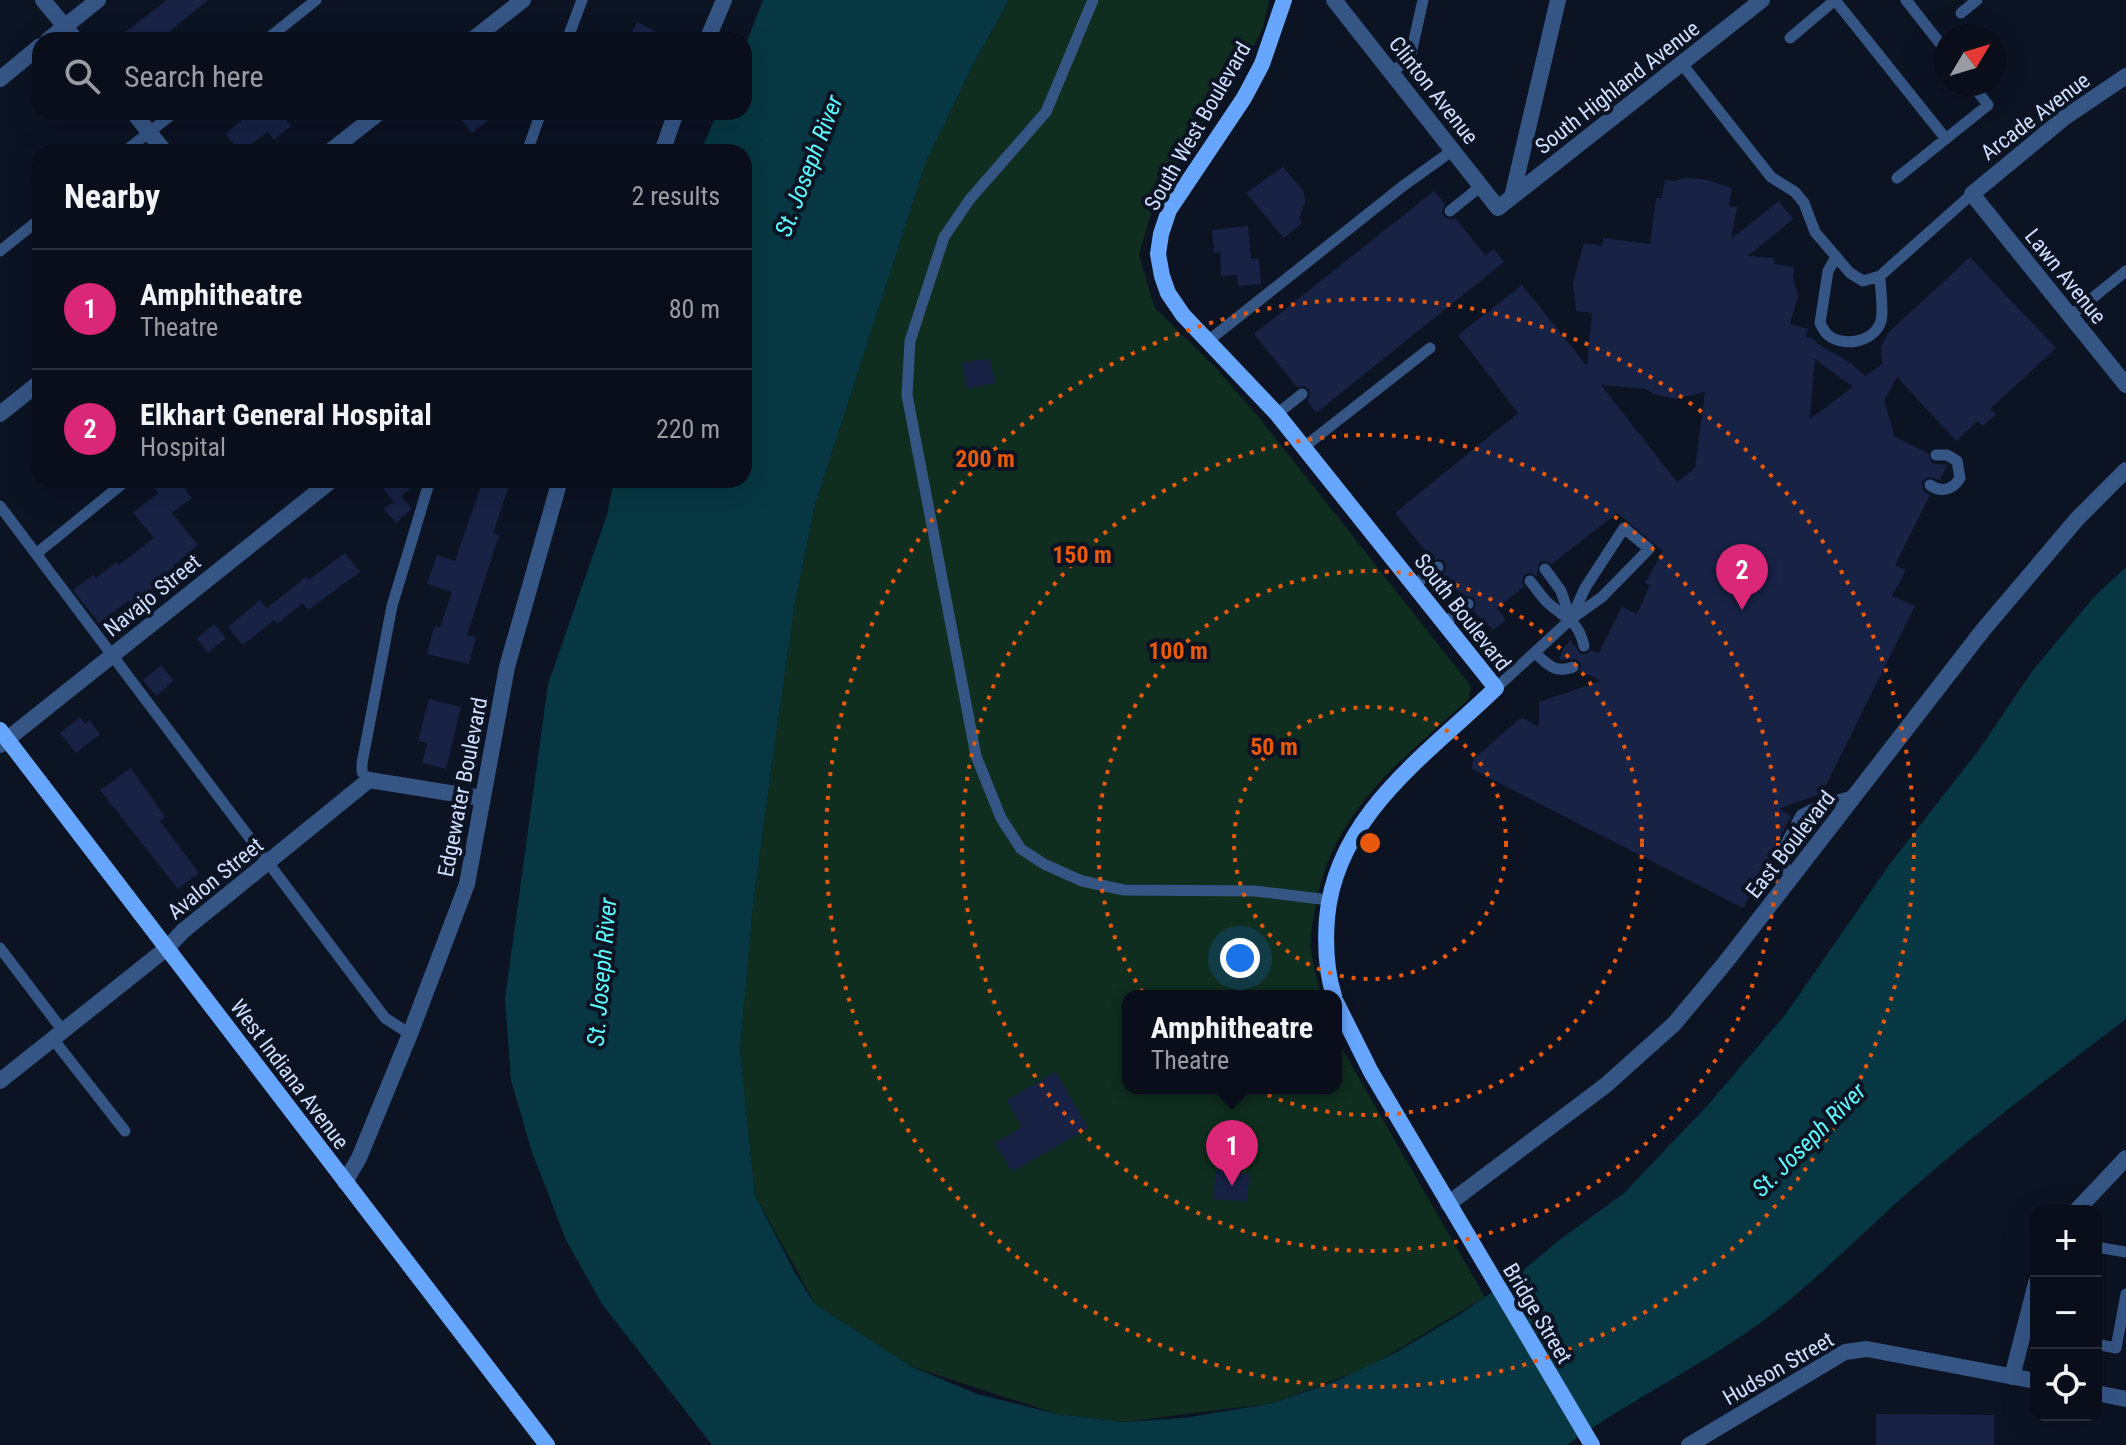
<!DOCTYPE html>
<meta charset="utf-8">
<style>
body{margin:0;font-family:"Roboto Condensed",sans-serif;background:#171c27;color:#f1f3f6}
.controls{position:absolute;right:24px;bottom:24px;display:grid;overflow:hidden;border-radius:16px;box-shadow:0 8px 32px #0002}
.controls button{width:72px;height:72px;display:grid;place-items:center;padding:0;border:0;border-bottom:2px solid #292e39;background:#090e1a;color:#f1f3f6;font:40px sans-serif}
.compass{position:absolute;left:1934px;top:24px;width:72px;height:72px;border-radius:50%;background:#090e1a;box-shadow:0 8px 32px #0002;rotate:52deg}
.you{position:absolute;left:1240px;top:958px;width:28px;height:28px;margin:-20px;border:6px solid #fff;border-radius:50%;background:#1a73e8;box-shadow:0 0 0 12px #1a73e833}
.badge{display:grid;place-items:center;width:52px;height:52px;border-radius:50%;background:#db2777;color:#fff;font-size:26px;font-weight:700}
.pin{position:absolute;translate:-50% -66px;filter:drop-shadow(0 2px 4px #0008)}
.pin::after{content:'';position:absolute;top:42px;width:28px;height:24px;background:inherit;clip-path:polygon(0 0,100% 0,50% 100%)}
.popup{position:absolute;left:1122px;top:990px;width:220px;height:104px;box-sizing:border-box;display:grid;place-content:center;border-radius:16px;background:#090e1a;filter:drop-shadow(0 2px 6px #0005);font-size:26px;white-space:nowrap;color:#999ca2}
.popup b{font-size:30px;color:#f1f3f6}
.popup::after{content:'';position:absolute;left:50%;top:100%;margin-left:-16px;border:16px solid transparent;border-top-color:#090e1a}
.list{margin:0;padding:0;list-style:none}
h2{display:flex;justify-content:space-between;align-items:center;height:104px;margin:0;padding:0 32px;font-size:34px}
h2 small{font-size:26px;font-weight:400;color:#999ca2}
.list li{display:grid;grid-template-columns:52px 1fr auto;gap:24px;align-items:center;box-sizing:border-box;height:120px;padding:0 32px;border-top:2px solid #292e39}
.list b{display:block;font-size:30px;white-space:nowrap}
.list p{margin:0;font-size:26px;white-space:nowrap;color:#999ca2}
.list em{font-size:26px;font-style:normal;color:#999ca2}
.icon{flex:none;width:44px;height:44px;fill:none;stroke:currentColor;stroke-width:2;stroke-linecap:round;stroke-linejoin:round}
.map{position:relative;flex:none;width:2126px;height:1445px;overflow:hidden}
.search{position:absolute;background:#090e1a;box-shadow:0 8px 32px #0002;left:32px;top:32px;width:720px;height:88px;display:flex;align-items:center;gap:20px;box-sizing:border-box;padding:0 28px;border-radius:24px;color:#999ca2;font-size:30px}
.panel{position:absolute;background:#090e1a;box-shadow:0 8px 32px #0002;left:32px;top:144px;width:720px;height:344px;border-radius:24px}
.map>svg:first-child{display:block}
</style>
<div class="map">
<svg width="2126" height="1445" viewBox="0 0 2126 1445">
<rect width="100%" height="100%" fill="#0c1323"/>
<!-- green -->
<path fill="#0f2e1f" d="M1009,0h260l-6,28 -35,68 -71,98 -18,61 16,53 60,59 43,49 213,270 -2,13c-66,60 -134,109 -152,201 -3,16 -7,31 -6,48 1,16 7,33 10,48h-193v92h208v-50l149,259 -116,70 -96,36 -150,19 -66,-8 -147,-48 -95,-62 -60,-109 -15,-145 13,-144 20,-150 22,-153 20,-98 111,-343 48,-99z"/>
<!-- water -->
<path fill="#073742" d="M763,0h246l-35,63 -48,99 -111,343 -20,98 -22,153 -20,150 -13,144 15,145 40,78 20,31 95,62 67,28 80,20 66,8 61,-4 89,-15 63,-22 59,-28 64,-38 62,-43 37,-31 65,-47 84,-88 78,-91 104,-150 89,-114 55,-81 61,-73 32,-30v452c-69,53 -139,104 -205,162 -50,43 -96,92 -149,133 -64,49 -139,84 -205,131h-855l-110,-141 -36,-64 -34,-88 -21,-72 -6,-81 43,-315 59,-169 7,-35h130v-328h-44l18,-40h26v-63z"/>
<!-- building -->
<path fill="#172245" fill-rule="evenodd" d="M167,0h41l-49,40h-44z
M637,22l35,18h-44z
M236,112h44l11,14 -17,14 -6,-8 -28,20 -15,-18 17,-14z
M455,112h44l-27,21z
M1283,167l21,25 1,10 -6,17 3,4 -18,15 -38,-45z
M1686,178l18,1 28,9 -3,18 8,1 -6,32 48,-38 14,18 -45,37 27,2 -1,6 20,3 -1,10 5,19 -8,28 18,5 -2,8 9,2v3l37,22 13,12 17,-12 -1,-18 7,-13 82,-76 86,91 -66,61 6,5 -13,12 -5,-5 -22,20 -59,-64 -13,24 11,36 33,16 4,10 15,2 -7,15 -11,-3 -7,4 1,9 7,5 -35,70 11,5 -14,26 23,10 -93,187 -43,16 12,7 -48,92 -271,-139 1,-10 45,-39 5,-2 16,9v-25l62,-21 -21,-10 1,-7 -5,-5 -17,1 4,-11 7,-9 11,14h6l4,-4 8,3 23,-46 15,7 13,-29 -5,-2 18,-32 -46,-38 -65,51 -7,-3 -6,2 -2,13 -8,-3 -5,2 -2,7 2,5 -27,21 9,12 -13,10 -20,-19 3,-7 -2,-6 -6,-2 -5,1 -20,-23 3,-7 -2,-6 -6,-2 -5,1 -38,-47 123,-100 -60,-78 64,-50 65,81 5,-53 -16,-2 -3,-28 11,-40 18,3 1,-8 47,6 6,-46h6l3,-18 9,1zM1815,359l38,28 -43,32zM1601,385l45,4 7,5 23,5 29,-7 -10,76 -18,14z
M1434,191l11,13 -3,8 2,5 7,2 4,-1 30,37 9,-6 10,13 -188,151 -9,-12 3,-5 -1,-7 -5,-3 -7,1 -43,-53z
M1248,226l3,33 8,-1 2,26 -23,2 -1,-11 -16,1 -1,-24 -6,1 -2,-23z
M990,358l5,25 -28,6 -5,-26z
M148,480h31l13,18 -20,15 26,32 -25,21 4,4 -46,35 -3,-4 -29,22 -26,-33 20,-15 3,3 20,-16 3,3 35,-27 -21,-25 25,-20z
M377,480h44l-20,16 11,13 -16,14 -12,-14 13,-10 -4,2z
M483,480h28l-18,53 6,2 -32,100 9,2 -7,27 -42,-10 7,-28 6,2 12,-36 -25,-8 10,-29 18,6z
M345,553l15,19 -52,38 -5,-7 -26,21 -3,-4 -31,25 -15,-18 32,-27 7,8 39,-31 2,3z
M214,624l12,14 -18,15 -11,-15z
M161,665l13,16 -18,15 -13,-16z
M429,699l32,8 -15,62 -24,-6 5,-20 -9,-2z
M80,717l5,7 4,-4 11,14 -24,19 -16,-20z
M131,768l34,49 -5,4 39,52 -21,16 -78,-99z
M1056,1072l32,56 -76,44 -17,-29 27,-16 -15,-27z
M1216,1170l34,4 -3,28 -34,-3z
M1876,1414l118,1v30h-118z"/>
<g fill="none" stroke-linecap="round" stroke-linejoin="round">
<!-- lane -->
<path stroke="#355585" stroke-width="11" d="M1093,0l-47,112 -76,87 -26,38 -34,104 -3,54 69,361 25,62 20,31 23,15 38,17 42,9 131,1 74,9
M1835,0l111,139
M1906,0l40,51
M1961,13l16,-13
M1790,38l45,-38
M266,40l50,-40
M567,40l15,-40
M1682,64l89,113 24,15 9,11 11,29 35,41 13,8 17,-5 92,-82
M1392,72l18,-14 13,-58
M124,152l51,-40
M527,152l14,-40
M1897,178l91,-73 -16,-21
M1450,211l31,-25
M0,251l40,-32
M1836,257l-8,14 -8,52c2,4 4,8 7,11 15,14 47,9 54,-13 3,-12 -1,-32 -1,-45
M2070,316l56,-45
M1208,341l195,-155 50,-36
M1277,414l25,-20
M1304,447l126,-99
M1930,485c11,8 23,5 30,-7l-3,-17 -10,-6h-11
M0,506l385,512 25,16
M36,554l91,-74
M1545,569l16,22 9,27
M1530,581c6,7 11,15 17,21 18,17 31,17 37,44
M1414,585l24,-18
M1444,623l24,-19
M1535,653c12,11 20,21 38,14
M1496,688l75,-69 31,-22 47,-48 -25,-21 -39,60 -14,31
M369,780l-7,-8v-9l30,-157 38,-126
M1791,878l-8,-14 -2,-11 20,-38 17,-9 37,-11
M0,948l63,83
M53,1039l72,92
M2096,1247l30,5
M2096,1344l20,4 10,-54"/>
<!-- street -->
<path stroke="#355585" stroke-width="16" d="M43,0l33,40
M1334,0l164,208 264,-208
M48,40l50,-40
M472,40l51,-40
M707,40l17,-40
M2126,76l-62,42 -92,76 154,191
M0,79l40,-33
M133,112l32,40
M329,152l51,-40
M662,152l14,-40
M1512,197l46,-197
M0,414l40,-32
M0,745l332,-265
M0,1081l167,-133 16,-17 186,-151 112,18
M345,1182l14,-24 51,-124 57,-150 40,-217 53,-187
M1448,1204l158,-119 68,-61 51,-61 258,-333 94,-111 49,-49
M2076,1211l50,-53
M2012,1377l24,-94
M2096,1393l30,6
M1689,1445l156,-93 22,-3 169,32"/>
<!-- secondary -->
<path stroke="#66a6ff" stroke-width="16" d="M1284,0l-22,64 -18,34 -75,112 -8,24 -3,20 4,22 6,17 15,22 94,99 219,274c-68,66 -160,127 -169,230 -2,26 -1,53 7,78
M0,730l547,715
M1336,1002l35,70 221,373"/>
</g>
<!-- distance rings -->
<g fill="none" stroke="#e8590c" stroke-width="4" stroke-dasharray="4 8">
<circle cx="1370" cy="843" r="136"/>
<circle cx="1370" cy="843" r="272"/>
<circle cx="1370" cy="843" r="408"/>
<circle cx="1370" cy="843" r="544"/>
</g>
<g text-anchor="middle" stroke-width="8" stroke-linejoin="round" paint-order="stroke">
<!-- street labels -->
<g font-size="22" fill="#cfdfff" stroke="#0c1323">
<text transform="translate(1617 87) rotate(-38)" y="8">South Highland Avenue</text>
<text transform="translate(1434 90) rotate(52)" y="8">Clinton Avenue</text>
<text transform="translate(2035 116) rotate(-37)" y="8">Arcade Avenue</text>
<text transform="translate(1197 126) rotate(-60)" y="8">South West Boulevard</text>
<text transform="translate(2066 276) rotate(51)" y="8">Lawn Avenue</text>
<text transform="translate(152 595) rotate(-39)" y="8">Navajo Street</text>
<text transform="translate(1463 612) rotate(52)" y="8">South Boulevard</text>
<text transform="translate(462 787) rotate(-79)" y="8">Edgewater Boulevard</text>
<text transform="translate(1790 844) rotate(-52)" y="8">East Boulevard</text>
<text transform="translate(215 878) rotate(-39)" y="8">Avalon Street</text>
<text transform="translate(290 1074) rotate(53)" y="8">West Indiana Avenue</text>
<text transform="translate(1538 1313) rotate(59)" y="8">Bridge Street</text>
<text transform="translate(1778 1368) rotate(-30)" y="8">Hudson Street</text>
</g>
<!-- water labels -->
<g font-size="24" font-style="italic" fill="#5dfcff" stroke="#0c1323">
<text transform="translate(809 166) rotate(-69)" y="8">St. Joseph River</text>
<text transform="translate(602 972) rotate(-85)" y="8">St. Joseph River</text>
<text transform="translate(1809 1140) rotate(-45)" y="8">St. Joseph River</text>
</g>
</g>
<circle cx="1370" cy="843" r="12" fill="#e8590c" stroke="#0c1323" stroke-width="4"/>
<g font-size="24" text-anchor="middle" font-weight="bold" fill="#e8590c" stroke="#0c1323" stroke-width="8" stroke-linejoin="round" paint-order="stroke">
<text x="985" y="467">200 m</text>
<text x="1082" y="563">150 m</text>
<text x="1178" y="659">100 m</text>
<text x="1274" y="755">50 m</text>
</g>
</svg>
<div class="controls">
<button>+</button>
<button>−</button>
<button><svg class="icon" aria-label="locate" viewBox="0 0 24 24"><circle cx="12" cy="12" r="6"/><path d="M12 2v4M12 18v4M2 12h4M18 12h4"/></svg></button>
</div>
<svg class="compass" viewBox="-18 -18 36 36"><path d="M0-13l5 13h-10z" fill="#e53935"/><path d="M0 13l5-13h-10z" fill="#999ca2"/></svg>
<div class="you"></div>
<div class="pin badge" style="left:1232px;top:1186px">1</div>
<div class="popup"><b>Amphitheatre</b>Theatre</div>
<div class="pin badge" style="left:1742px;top:610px">2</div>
<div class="search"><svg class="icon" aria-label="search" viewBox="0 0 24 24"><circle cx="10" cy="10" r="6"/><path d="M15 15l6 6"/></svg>Search here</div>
<section class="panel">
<h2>Nearby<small>2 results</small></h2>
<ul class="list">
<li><span class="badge">1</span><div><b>Amphitheatre</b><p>Theatre</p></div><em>80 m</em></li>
<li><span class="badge">2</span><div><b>Elkhart General Hospital</b><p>Hospital</p></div><em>220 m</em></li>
</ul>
</section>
</div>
